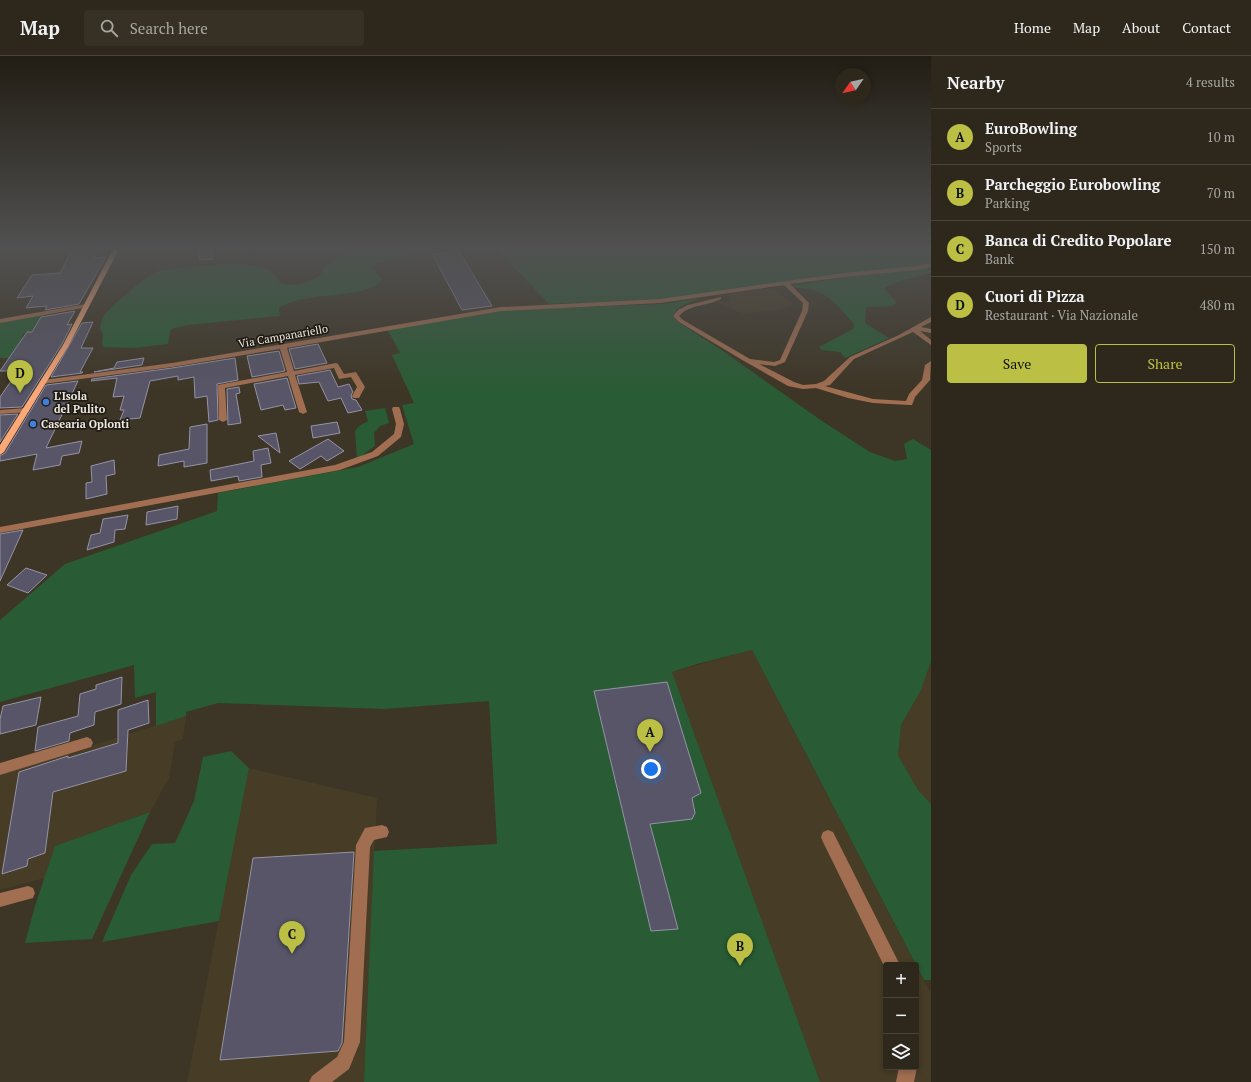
<!DOCTYPE html>
<meta charset="utf-8">
<style>
body{margin:0;font-family:"PT Serif",serif;background:#363025;color:#f1f3f6}
.controls{position:absolute;right:12px;bottom:12px;display:grid;overflow:hidden;border-radius:4px;box-shadow:0 2px 6px #0003}
.controls button{width:36px;height:36px;display:grid;place-items:center;padding:0;border:0;border-bottom:1px solid #49443b;background:#2e281c;color:#f1f3f6;font:20px sans-serif}
.compass{position:absolute;left:835px;top:12px;width:36px;height:36px;border-radius:50%;background:#2e281c;box-shadow:0 2px 6px #0003;rotate:236deg}
.you{position:absolute;left:651px;top:713px;width:14px;height:14px;margin:-10px;border:3px solid #fff;border-radius:50%;background:#1a73e8;box-shadow:0 0 0 6px #1a73e833}
.badge{display:grid;place-items:center;width:26px;height:26px;border-radius:50%;background:#bbc044;color:#111;font-size:13px;font-weight:700}
.pin{position:absolute;translate:-50% -33px;filter:drop-shadow(0 1px 2px #0008)}
.pin::after{content:'';position:absolute;top:21px;width:14px;height:12px;background:inherit;clip-path:polygon(0 0,100% 0,50% 100%)}
.list{margin:0;padding:0;list-style:none}
h2{display:flex;justify-content:space-between;align-items:center;height:52px;margin:0;padding:0 16px;font-size:17px}
h2 small{font-size:13px;font-weight:400;color:#a7a6a3}
.list li{display:grid;grid-template-columns:26px 1fr auto;gap:12px;align-items:center;box-sizing:border-box;height:56px;padding:0 16px;border-top:1px solid #49443b}
.list b{display:block;font-size:15px;white-space:nowrap}
.list p{margin:0;font-size:13px;white-space:nowrap;color:#a7a6a3}
.list em{font-size:13px;font-style:normal;color:#a7a6a3}
.actions{display:flex;gap:8px;padding:12px 16px}
.actions a{flex:1;padding:9px 0;border:1px solid #bbc044;border-radius:4px;text-align:center;font-size:14px;color:#bbc044}
.actions .main{background:#bbc044;color:#111}
.icon{flex:none;width:22px;height:22px;fill:none;stroke:currentColor;stroke-width:2;stroke-linecap:round;stroke-linejoin:round}
.map{position:relative;flex:none;width:931px;height:1026px;overflow:hidden}
header{display:flex;align-items:center;gap:24px;box-sizing:border-box;height:56px;padding:0 20px;background:#2e281c;border-bottom:1px solid #49443b}
header strong{font-size:19px}
nav{display:flex;gap:22px;margin-inline-start:auto;font-size:14px}
.search{width:280px;height:36px;background:#363025;display:flex;align-items:center;gap:10px;box-sizing:border-box;padding:0 14px;border-radius:4px;color:#a7a6a3;font-size:15px}
main{display:flex}
aside{flex:1;background:#2e281c}
.map>svg:first-child{display:block}
</style>
<header>
<strong>Map</strong>
<div class="search"><svg class="icon" aria-label="search" viewBox="0 0 24 24"><circle cx="10" cy="10" r="6"/><path d="M15 15l6 6"/></svg>Search here</div>
<nav><a>Home</a><a>Map</a><a>About</a><a>Contact</a></nav>
</header>
<main>
<div class="map">
<svg width="931" height="1026" viewBox="0 0 931 1026">
<rect width="100%" height="100%" fill="#3d3525"/>
<!-- built -->
<path fill="#473c25" fill-rule="evenodd" d="M773,232l22,17 -18,5 -33,4 -28,-11 15,-3 -4,-6z
M752,594l179,344v88h-111l-148,-410zM886,909h30v102h-30z
M931,606v142l-13,-14 -20,-35 3,-30 19,-33z
M186,660l-3,23 -8,3 -6,36 -19,34 -95,34 -10,32 -45,12v-116z
M249,712l128,30 -13,284h-177z"/>
<!-- green -->
<path fill="#295c34" d="M359,193h73l-27,9 -29,5 -4,4 10,13c-19,21 -77,10 -103,28l1,8 -92,9 -17,4 -3,15 -35,4 -30,-1 -1,-4 1,-9 -3,-5c1,-4 1,-8 3,-12 3,-7 43,-40 51,-44 11,-5 26,-5 39,-6 21,-2 79,-11 87,16 11,4 30,0 39,-7 3,-3 4,-7 7,-10 9,-8 22,-12 33,-17z
M497,193h434v14l-18,4 -250,32 -114,5z
M931,211v6l-31,8 -16,7 13,15 -6,3 -25,1 -1,16 24,15 -44,20 -5,-6 -18,-2 -3,-3 34,-18 1,-5c-13,-14 -25,-32 -45,-35 -7,-1 -12,0 -18,-3l54,-9z
M701,242c-10,4 -24,7 -28,18l5,6 42,27 102,72 48,31 25,9 12,-2 -3,-15 9,-5 18,11v212l-11,30 -19,33 -3,30 20,35 13,14v176h-7l-172,-330 -55,14 -25,8 148,410h-456l10,-231 123,-7 -8,-143 -105,8 -166,-6 -32,9v4l-30,10v-34l-21,6 -1,-33 -134,37v-82l65,-56 152,-53 1,-18 140,-26 56,-23 -12,-39 12,-2 -22,-48 8,-2 -13,-24 113,-19 162,-6z
M45,257l-11,19h-9l-4,6h2l-14,20h-9v-36z
M385,352l4,15 -9,3 -6,7 1,13 -18,13 -2,-28 4,-5 9,-5 -3,-10z
M231,695l18,17 -30,153 -117,21 29,-67 21,-31 23,-1 19,-42 9,-44z
M150,756l-58,127 -67,4 10,-37 20,-60z"/>
<!-- building -->
<path fill="#575567" stroke="#9593a7" d="M93,193l-2,4h6l-3,5 12,-1 -27,47 -34,6 2,-4 -21,2 7,-12 -16,2 15,-23 28,-2 12,-23z
M199,193h14v10l-14,1z
M459,195l33,55 -30,4 -30,-56z
M75,255l-8,14 5,-1 -10,20 -40,63 -22,1v-11l18,-26h-18l27,-39h5l9,-15z
M93,266l-12,26h12l-13,24h3l-1,1 -31,4 31,-54z
M318,288l9,19 -32,6 -6,-20z
M279,295l6,20 -33,6 -5,-21z
M144,302l-2,7 -48,7 20,-4 3,-6z
M235,302l3,22 -21,4 1,36 -9,2 -2,-26 -12,2 -1,-21 -16,3v-4l-28,5 -10,37 -20,2 4,-10h-4l4,-14 -11,1 4,-19 -26,3 1,-2 80,-11z
M330,314l8,17 11,-3 4,8 -2,3 1,4 4,1 6,10 -14,3 -7,-15 -13,3 -9,-19 -20,2 -2,-8z
M287,322l9,30 -11,2 -2,-5 -22,5 -7,-26z
M78,325l-32,67 36,-7 -3,12 -17,3 -2,9 -27,5 4,-16 -37,7v-5l5,-3 41,-68z
M239,331l1,6 -4,1 5,29 -13,2 -1,-36z
M18,358l-18,28v-27z
M337,366l3,11 -27,5 -2,-12z
M207,368v39l-23,4v-6l-26,5 1,-11 30,-6 1,-22z
M276,377l4,20 -22,-17z
M328,383l16,12 -17,10 -6,-5 -21,13 -11,-8z
M268,392l3,15 -10,2 1,12 -23,4 -1,-5 -27,5 -1,-11 44,-9 -1,-10z
M114,404l1,14 -9,2 1,18 -21,5v-16l6,-1 -1,-16z
M178,450l-1,13 -31,6 1,-13z
M128,459l-3,14 -10,1 -1,12 -27,8 4,-15 9,-2 3,-14z
M23,474l-23,51v-47z
M26,512l21,7 -19,18 -21,-8z
M122,621l-1,27 -26,8 -1,13 -24,8 -1,8 -34,10 3,-24 40,-11 2,-22 16,-5v-4z
M667,626l34,111 -9,5 3,15 -3,6 -42,5 28,105 -27,2 -57,-240z
M41,641l-5,28 -36,9v-15l3,-13z
M148,644l1,23 -21,7 -2,41 -73,21 -8,61 -17,6 -1,7 -25,8 17,-102 49,-16v2l50,-15v-33z
M354,796l-12,191 -4,8 -118,9 33,-202z"/>
<g fill="none" stroke-linecap="round" stroke-linejoin="round">
<!-- minor -->
<path fill="#a16e51" fill-rule="evenodd" d="M931,207v4l-14,3 -73,7 -54,7 19,19 -1,8 -23,51 -10,4 -16,-2 35,18 9,3 13,-1 8,-3 26,-24 49,-22 32,-18v5l-10,5 10,2v4l-11,-2 11,9v5l-18,-13 -59,27 -24,26 -5,1 48,13 33,2 3,-7 13,-14 3,-15 6,-4 -1,19 -15,17 -3,8h-3l-36,-2 -25,-5 -32,-10 -13,1 -15,-3 -44,-25 -65,-39 -6,-6 5,-6 10,-5 33,-8v2c-13,7 -31,5 -42,17l4,4 67,39 24,3 6,-2 22,-49 1,-8 -19,-18 -124,18 -159,8 -214,37 7,23 42,-8 2,1 6,10 12,-2 9,15 -6,11h-6l-1,-2 5,-9 -6,-10 -12,2 -5,-11 -39,7 12,37 -4,2 -4,-2 -11,-36 -63,12 2,32 -4,2 -4,-2 -1,-35 69,-13 -7,-23 -108,18 -129,17 -4,-2 4,-2 129,-17 329,-56 159,-8 184,-26 73,-7z
M86,248l2,1v2l-88,16v-4z
M393,351h6l1,2 4,15 -3,13 -23,19 -38,14 -340,63v-6l335,-62 37,-13 22,-18 2,-10 -4,-15z
M26,352h3v4l-29,2v-4z
M87,681l4,2 2,4 -2,4 -91,28v-12z
M382,769l5,2 2,5 -2,5 -13,3 -4,7 -10,195 -11,27 -17,13h-23l3,-6 25,-19 7,-15 12,-197 9,-17z
M828,774l5,2 67,133h-14v5l-63,-128 -2,-5 2,-5z
M28,830l5,2 2,5 -2,5 -33,9v-14z
M916,1009l1,2 -3,15h-18l3,-15h17z"/>
<!-- major -->
<path fill="#fca879" fill-rule="evenodd" d="M113,193h6l-50,96 -65,107 -4,3v-10l63,-100z"/>
</g>
<!-- sky -->
<linearGradient id="sky" x2="0" y2="1"><stop stop-color="#221d14"/><stop offset="0.57" stop-color="#515151"/><stop offset="1" stop-color="#515151" stop-opacity="0"/></linearGradient>
<rect width="931" height="337" fill="url(#sky)"/>
<!-- markers -->
<g fill="#3f7fe0" stroke="#211d16" stroke-width="1.5">
<circle cx="46" cy="346" r="4"/>
<circle cx="33" cy="368" r="4"/>
</g>
<g text-anchor="middle" stroke-width="3.5" stroke-linejoin="round" paint-order="stroke">
<!-- far-street labels -->
<g font-size="11" fill="#ede8de" stroke="#211d16">
<text transform="translate(283 280) rotate(-10)" y="4">Via Campanariello</text>
</g>
<!-- far-poi labels -->
<g font-size="11" font-weight="bold" fill="#ede8de" stroke="#211d16" text-anchor="start">
<text x="54" y="344">L'Isola<tspan x="54" dy="13">del Pulito</tspan></text>
<text x="41" y="372">Casearia Oplonti</text>
</g>
</g>
</svg>
<div class="controls">
<button>+</button>
<button>−</button>
<button><svg class="icon" aria-label="layers" viewBox="0 0 24 24"><path d="M12 4l9 5-9 5-9-5zM3 14l9 5 9-5"/></svg></button>
</div>
<svg class="compass" viewBox="-18 -18 36 36"><path d="M0-13l5 13h-10z" fill="#e53935"/><path d="M0 13l5-13h-10z" fill="#a7a6a3"/></svg>
<div class="you"></div>
<div class="pin badge" style="left:650px;top:696px">A</div>
<div class="pin badge" style="left:740px;top:910px">B</div>
<div class="pin badge" style="left:292px;top:898px">C</div>
<div class="pin badge" style="left:20px;top:337px">D</div>
</div>
<aside>
<h2>Nearby<small>4 results</small></h2>
<ul class="list">
<li><span class="badge">A</span><div><b>EuroBowling</b><p>Sports</p></div><em>10 m</em></li>
<li><span class="badge">B</span><div><b>Parcheggio Eurobowling</b><p>Parking</p></div><em>70 m</em></li>
<li><span class="badge">C</span><div><b>Banca di Credito Popolare</b><p>Bank</p></div><em>150 m</em></li>
<li><span class="badge">D</span><div><b>Cuori di Pizza</b><p>Restaurant · Via Nazionale</p></div><em>480 m</em></li>
</ul>
<div class="actions"><a class="main">Save</a><a>Share</a></div>
</aside>
</main>
